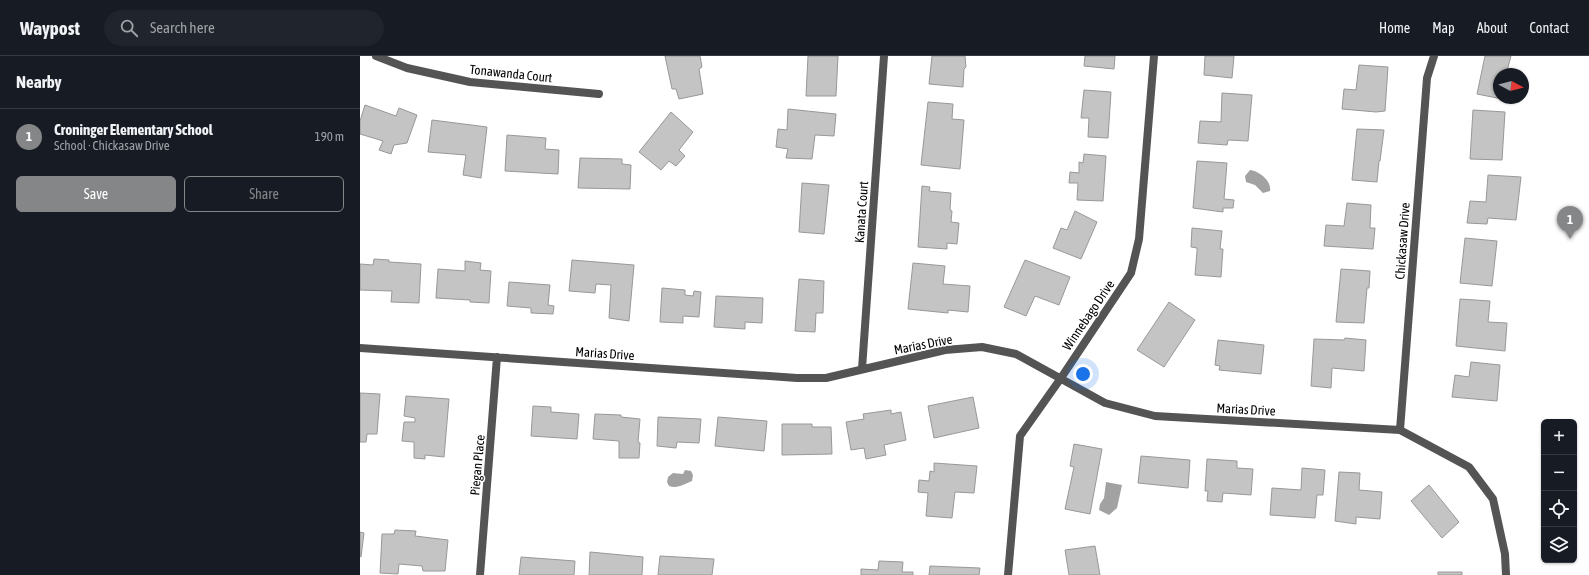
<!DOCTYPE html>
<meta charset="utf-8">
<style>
body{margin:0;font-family:"Asap Condensed",sans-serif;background:#20242c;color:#f1f3f6}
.controls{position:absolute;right:12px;bottom:12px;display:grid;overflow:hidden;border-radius:6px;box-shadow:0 1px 3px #0004}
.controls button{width:36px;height:36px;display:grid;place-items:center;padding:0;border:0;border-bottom:1px solid #363941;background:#171b24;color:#f1f3f6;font:20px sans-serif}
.compass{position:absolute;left:1133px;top:12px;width:36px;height:36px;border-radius:50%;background:#171b24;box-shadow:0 1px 3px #0004;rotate:97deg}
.you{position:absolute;left:723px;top:318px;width:14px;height:14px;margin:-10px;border:3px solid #fff;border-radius:50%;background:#1a73e8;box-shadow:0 0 0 6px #1a73e833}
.badge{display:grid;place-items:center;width:26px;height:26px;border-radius:50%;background:#858687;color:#fff;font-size:13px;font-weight:700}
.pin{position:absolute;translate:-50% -33px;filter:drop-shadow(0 1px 2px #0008)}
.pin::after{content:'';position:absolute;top:21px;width:14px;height:12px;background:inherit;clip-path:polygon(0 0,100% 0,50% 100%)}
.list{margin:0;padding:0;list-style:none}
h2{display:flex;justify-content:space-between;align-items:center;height:52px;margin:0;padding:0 16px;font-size:17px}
h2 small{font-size:13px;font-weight:400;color:#9ea1a6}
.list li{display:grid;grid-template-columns:26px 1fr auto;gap:12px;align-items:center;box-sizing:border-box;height:56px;padding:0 16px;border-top:1px solid #363941}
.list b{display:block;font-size:15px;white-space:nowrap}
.list p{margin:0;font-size:13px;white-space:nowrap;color:#9ea1a6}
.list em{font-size:13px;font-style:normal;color:#9ea1a6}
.actions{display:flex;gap:8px;padding:12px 16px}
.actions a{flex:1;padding:9px 0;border:1px solid #858687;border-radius:6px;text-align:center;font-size:14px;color:#858687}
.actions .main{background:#858687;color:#fff}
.icon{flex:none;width:22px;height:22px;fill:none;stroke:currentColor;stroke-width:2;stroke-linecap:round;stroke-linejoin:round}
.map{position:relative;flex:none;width:1229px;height:519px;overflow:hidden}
header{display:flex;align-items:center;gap:24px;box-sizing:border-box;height:56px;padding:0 20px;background:#171b24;border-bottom:1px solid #363941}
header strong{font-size:19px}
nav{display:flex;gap:22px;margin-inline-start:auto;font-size:14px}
.search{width:280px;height:36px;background:#20242c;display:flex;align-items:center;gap:10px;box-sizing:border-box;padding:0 14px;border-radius:22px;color:#9ea1a6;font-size:15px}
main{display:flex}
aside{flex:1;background:#171b24}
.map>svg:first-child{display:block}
</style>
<header>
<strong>Waypost</strong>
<div class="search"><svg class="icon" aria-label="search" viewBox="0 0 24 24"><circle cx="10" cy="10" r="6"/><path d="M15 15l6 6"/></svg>Search here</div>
<nav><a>Home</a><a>Map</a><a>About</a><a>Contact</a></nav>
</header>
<main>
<aside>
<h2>Nearby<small></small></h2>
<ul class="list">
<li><span class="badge">1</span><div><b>Croninger Elementary School</b><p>School · Chickasaw Drive</p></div><em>190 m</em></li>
</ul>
<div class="actions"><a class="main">Save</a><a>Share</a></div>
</aside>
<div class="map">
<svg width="1229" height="519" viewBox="0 0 1229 519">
<rect width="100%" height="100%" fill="#fff"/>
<!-- water -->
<path fill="#a2a2a2" d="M890,114c9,1 22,11 20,21l-7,2 -8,-8 -9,-3 -1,-6z
M325,414l6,1 2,4 -1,6c-8,3 -14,8 -23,5l-2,-4 1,-5 5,-4 10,1z
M746,426l16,3 -5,23 -8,7 -10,-5 1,-6 4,-6z"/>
<!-- building -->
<path fill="#c4c4c4" stroke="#989898" d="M305,0h35l2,11 -3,2 4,25 -24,5 -3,-10h-4z
M448,0h30l-2,40h-30z
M572,0h33l1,11 -2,2 -1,18 -34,-3z
M725,0h30l-1,13 -30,-3z
M845,0h29l-2,22 -28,-3z
M1125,0h26l-4,15 9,2v1h-17v24l3,1 -25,-5z
M999,9l29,2 -3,44 -9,1 -34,-3 2,-20 12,1z
M724,34l27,2 -3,46 -20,-1 1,-19h-8z
M862,37l30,2 -4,46 -20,-1 -1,5 -29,-2 2,-22 21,1z
M568,46l25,2 -1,15 12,1 -4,49 -39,-4z
M5,49l31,11 3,-8 18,7 -10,28 -13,2 -3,9 -12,-4 4,-9 -23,-7v-13z
M428,53l48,5 -2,22 -19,-1 -3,24 -26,-1 2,-9 -12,-2 2,-18 9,1z
M1113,54l32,2 -3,48 -32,-1z
M311,56l22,20 -14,18 6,6 -9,10 -7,-5 -8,9 -22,-18z
M72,64l55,7 -6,51 -18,-3 3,-20 -38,-3z
M997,73l27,1 -4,31h-1l-2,21 -25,-2z
M147,79l39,3 -1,11 14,1 -1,24 -53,-3z
M724,98l22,2 -3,45 -26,-1 1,-17h-9l1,-11 9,1v-11l4,1z
M220,102l42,1v5l9,1 -1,24 -52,-1z
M837,105l30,2 -3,36 10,1 -1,8h-10v4l-30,-4z
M1128,119l33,2 -5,43 -28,-2 -1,6 -20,-1 3,-22 16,1z
M442,127l27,2 -5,49 -25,-2z
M562,130l8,1 -1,4 22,2 -1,17 2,1 -1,11 8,1 -2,21 -10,-1v6l-29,-2z
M987,147l24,2 -1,23h5l-2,21 -49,-3 2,-21 18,1z
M715,155l22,11 -16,37 -28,-11 8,-20 6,2z
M832,172l30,3 -2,18h3l-2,28 -26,-2 2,-24v-3l-6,-1z
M1105,182l32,3 -5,45 -32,-3z
M14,203l15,1v2l32,2 -2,39 -28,-1 1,-11 -32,-1v-26l13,1z
M212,204l62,5 -5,56 -20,-3 2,-33 -15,-1 -1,9 -26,-2z
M665,204l45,17 -11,28 -24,-9 -9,20 -22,-9z
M105,205l16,2 -1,7 11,1 -2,32 -19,-1v-2l-34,-2 2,-29 27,2z
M553,207l32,3 -2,18 27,2 -2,26 -20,-2v3l-40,-4z
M981,213l29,2 -1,17h-2l-3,35 -28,-1z
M439,223l25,2 -1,32h-7l-1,19 -20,-1z
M149,226l41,3 -2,20 6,1 -1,8 -22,-1v-5l-24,-2z
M302,232l23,2v5l8,1 1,-5 7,1 -2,25 -16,-1v7l-23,-1z
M356,240l47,2 -1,25 -17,-1v7l-31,-2z
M1100,243l30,2 -2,21 19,1 -2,28 -49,-5z
M809,246l26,18 -31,47 -27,-17z
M985,282l21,2 -2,31 -32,-3 -1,20 -20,-2 3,-47 30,1z
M858,284l46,5 -3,29 -42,-4 1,-4 -5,-1z
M1111,306l29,3 -3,36 -45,-4 3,-22 14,2z
M0,337l20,1 -3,40h-10l-1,8h-6z
M46,340l43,3 -5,58 -19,-2v4l-11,-1v-16l-12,-1 2,-19h11v-4l-11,-2z
M613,341l6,31 -45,10 -6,-32z
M173,350l18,1v5l28,2 -2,25 -46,-3z
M531,354v4l10,-2 5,28 -22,5 2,10 -20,4 -2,-11 -13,2 -5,-28 18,-3 -1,-5z
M235,358l26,1v2l19,2 -2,23 2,1 -1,15h-20v-17l-26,-2z
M298,361l43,2 -2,24 -22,-1 -1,6 -19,-2z
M358,361l49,4 -3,30 -49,-5z
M422,368h30v3h19l1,27 -50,1z
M714,388l28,5 -12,65 -25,-5 9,-42 -4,-1z
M781,400l49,4 -2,28 -50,-5z
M847,403l30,2v7l16,1 -2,26 -28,-2 -1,9 -15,-1 1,-10h-3z
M574,407l43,3 -3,27 -19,-1 -3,26 -26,-2 2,-23 -10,-1 1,-12 10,1 1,-10 4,1z
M942,412l23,2 -2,25h-6l-2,23 -45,-3 2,-27 29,2z
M979,416l21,1 -1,17 23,2 -2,27 -24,-2v7l-21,-3z
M1069,429l30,37 -17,16 -31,-37z
M35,474l21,1 -1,5 33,4 -3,31h-22l-1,-5 -23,-2 -1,10 -18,-1 2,-39h12z
M0,476l4,1 -3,24 -1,-1z
M735,490l5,29h-31l-4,-25z
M230,496l53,5 -1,18h-53z
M300,500l54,3 -2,16h-54z
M161,501l54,4 -1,14h-55z
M519,505l24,1 -1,10h11v3h-52v-6l17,1z
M570,510l50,2 -1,7h-50z
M1078,516h24v3h-24z"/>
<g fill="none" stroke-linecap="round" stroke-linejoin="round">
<!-- minor -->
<path stroke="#545454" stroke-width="8" d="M16,0l31,12 63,14 129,12
M0,292l437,30h29l119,-28 37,-3 34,7 89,49 50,13 245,14 69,37 24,32 12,55 1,21
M502,313l22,-313
M1040,374l27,-352 7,-22
M120,519l17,-218
M648,519l12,-139 41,-58 70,-105 8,-34 15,-183"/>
</g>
<g text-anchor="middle" stroke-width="3" stroke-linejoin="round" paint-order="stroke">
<!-- street labels -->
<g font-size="13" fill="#000" stroke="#fff">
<text transform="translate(151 17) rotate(6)" y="5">Tonawanda Court</text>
<text transform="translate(501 156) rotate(-86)" y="5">Kanata Court</text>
<text transform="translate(1042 185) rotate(-86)" y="5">Chickasaw Drive</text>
<text transform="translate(728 259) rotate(-56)" y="5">Winnebago Drive</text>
<text transform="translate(563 288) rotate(-11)" y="5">Marias Drive</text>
<text transform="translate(245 297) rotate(4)" y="5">Marias Drive</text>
<text transform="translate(886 353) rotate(3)" y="5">Marias Drive</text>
<text transform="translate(117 409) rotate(-85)" y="5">Piegan Place</text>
</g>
</g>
</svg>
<div class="controls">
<button>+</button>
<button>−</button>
<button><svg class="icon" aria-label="locate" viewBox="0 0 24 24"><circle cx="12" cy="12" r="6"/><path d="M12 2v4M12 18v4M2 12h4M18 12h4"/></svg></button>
<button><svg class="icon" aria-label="layers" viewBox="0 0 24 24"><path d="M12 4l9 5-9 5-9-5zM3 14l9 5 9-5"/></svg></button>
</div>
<svg class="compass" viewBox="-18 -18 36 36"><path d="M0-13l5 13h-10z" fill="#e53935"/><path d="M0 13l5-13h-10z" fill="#9ea1a6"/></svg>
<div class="you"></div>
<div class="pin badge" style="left:1210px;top:183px">1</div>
</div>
</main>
